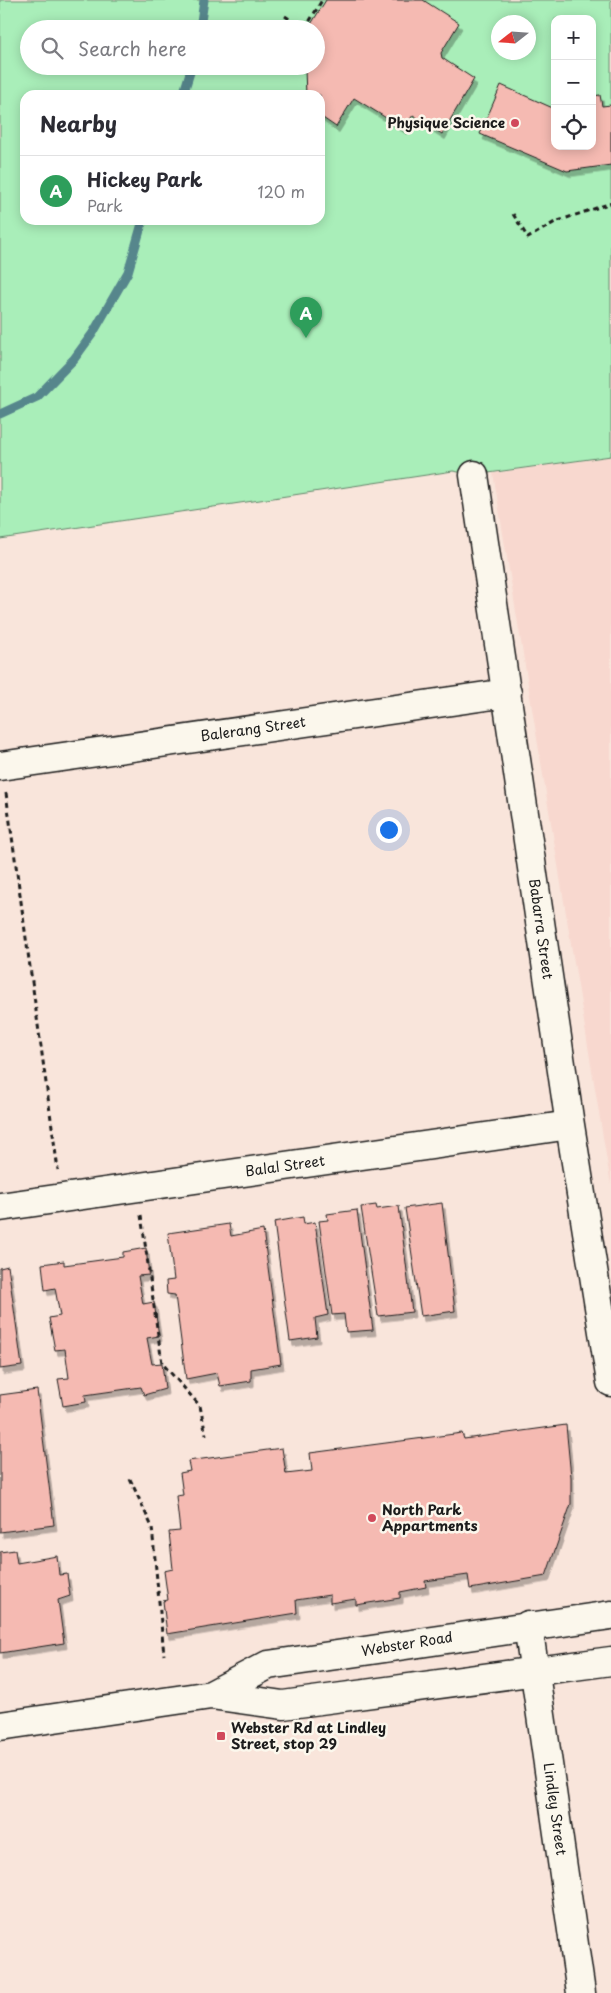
<!DOCTYPE html>
<meta charset="utf-8">
<style>
body{margin:0;font-family:"Playpen Sans",sans-serif;background:#f2f2f3;color:#2b2b33}
.controls{position:absolute;right:15px;top:15px;display:grid;overflow:hidden;border-radius:10px;box-shadow:0 2px 12px #0003}
.controls button{width:45px;height:45px;display:grid;place-items:center;padding:0;border:0;border-bottom:1px solid #e1e1e2;background:#fff;color:#2b2b33;font:25px sans-serif}
.compass{position:absolute;left:491px;top:15px;width:45px;height:45px;border-radius:50%;background:#fff;box-shadow:0 2px 12px #0003;rotate:253deg}
.you{position:absolute;left:388px;top:829px;width:18px;height:18px;margin:-12px;border:4px solid #fff;border-radius:50%;background:#1a73e8;box-shadow:0 0 0 8px #1a73e833}
.badge{display:grid;place-items:center;width:32px;height:32px;border-radius:50%;background:#0b8043;color:#fff;font-size:16px;font-weight:700}
.pin{position:absolute;translate:-50% -41px;filter:drop-shadow(0 1px 2px #0008)}
.pin::after{content:'';position:absolute;top:26px;width:18px;height:15px;background:inherit;clip-path:polygon(0 0,100% 0,50% 100%)}
.list{margin:0;padding:0;list-style:none}
h2{display:flex;justify-content:space-between;align-items:center;height:65px;margin:0;padding:0 20px;font-size:21px}
h2 small{font-size:16px;font-weight:400;color:#7c7c81}
.list li{display:grid;grid-template-columns:32px 1fr auto;gap:15px;align-items:center;box-sizing:border-box;height:70px;padding:0 20px;border-top:1px solid #e1e1e2}
.list b{display:block;font-size:19px;white-space:nowrap}
.list p{margin:0;font-size:16px;white-space:nowrap;color:#7c7c81}
.list em{font-size:16px;font-style:normal;color:#7c7c81}
.icon{flex:none;width:28px;height:28px;fill:none;stroke:currentColor;stroke-width:2;stroke-linecap:round;stroke-linejoin:round}
.map{position:relative;flex:none;width:611px;height:1993px;overflow:hidden}
.search{position:absolute;background:#fff;box-shadow:0 2px 12px #0003;left:20px;top:20px;width:305px;height:55px;display:flex;align-items:center;gap:12px;box-sizing:border-box;padding:0 18px;border-radius:28px;color:#7c7c81;font-size:19px}
.panel{position:absolute;background:#fff;box-shadow:0 2px 12px #0003;left:20px;top:90px;width:305px;height:135px;border-radius:15px}
.map>svg:first-child{display:block}
</style>
<div class="map">
<svg width="611" height="1993" viewBox="0 0 611 1993">
<defs>
<filter id="shadow"><feDropShadow dx="3" dy="5.5" stdDeviation="0" flood-color="#0004"/></filter>
</defs>
<rect width="100%" height="100%" fill="#f9e5db"/>
<filter id="ink" filterUnits="userSpaceOnUse"><feTurbulence type="fractalNoise" baseFrequency=".02" numOctaves="2"/><feDisplacementMap in="SourceGraphic" scale="10" xChannelSelector="R" yChannelSelector="G"/><feConvolveMatrix kernelMatrix="1 2 1 2 8 2 1 2 1" color-interpolation-filters="sRGB"/></filter>
<g filter="url(#ink)">
<!-- built -->
<path fill="#f8d8cf" d="M611,456v729l-118,-712z"/>
<!-- green -->
<path fill="#a9eeb9" stroke="#62856a" fill-rule="evenodd" d="M0,0h611v456l-137,19 -21,-4 -453,68zM555,19h37v127h-37zM498,22h30v30h-30zM29,29h287v37h-287zM25,95h295v125h-295z"/>
<g fill="none" stroke-linecap="round" stroke-linejoin="round">
<!-- stream -->
<path stroke="#56868c" stroke-width="9" d="M200,29l4,-29
M183,95l9,-29
M0,414l37,-17 37,-38 19,-26 35,-61 15,-52"/>
</g>
<!-- building -->
<path fill="#f5bab2" stroke="#1c1c1c" filter="url(#shadow)" d="M326,0h97l36,23 -18,30 1,5 32,21 -32,55 -29,-19 -9,14 -50,-31 -18,29 -16,-11v-21h-14l-1,-25 -5,-4h16v-37h-8z
M501,85l54,24v37h37v-50l8,-1 2,11 9,-1v60l-44,6 -87,-37z
M442,1203l13,108 -34,5 -16,-108z
M376,1205l1,4 22,-3 13,106 -34,4 -17,-109z
M357,1210l16,120 -27,2 -2,-18 -12,1 -13,-94 9,-1 -1,-6z
M303,1217l1,7 11,-2 13,93 -13,3 2,19 -27,4 -16,-119z
M229,1224l2,12 32,-6 18,134 -30,5v12l-31,5 -3,-13 -31,6 -11,-84 -8,-1 -1,-13 8,-1 -6,-47z
M146,1248l3,27 -11,1 5,28 11,-2 5,34 -12,2 5,26 10,-1 3,26 -21,6 -3,-8 -56,8 1,7 -23,4 -5,-27 11,-1 -4,-29 -10,1 -6,-32 11,-2 -5,-28 -10,2 -3,-26 22,-3v4l59,-8v-5z
M8,1266l14,100 -22,3v-101z
M37,1390l17,135 -54,7v-137z
M566,1425l5,52v27l-25,72 -76,13 -2,-14 -43,6 1,6 -26,5v6l-44,7v-6l-26,4v-8l-34,5 1,13 -130,21 -4,-33 5,-1 -4,-29 9,-2 -4,-37 11,-1 -4,-35 7,-1 -3,-22 10,-2 -2,-10 94,-13 4,26 26,-3 -2,-18 152,-20 2,6z
M15,1550l2,13 40,-7 2,19 8,-1 3,22 -12,4 6,43 -64,10v-101z"/>
<g fill="none" stroke-linecap="round" stroke-linejoin="round">
<!-- minor casing -->
<g stroke="#1c1c1c" stroke-width="31">
<path id="minor" d="M474,475l96,650 41,257
M0,766l507,-73
M0,1207l570,-82
M528,1625l53,368"/>
</g>
<!-- major casing -->
<g stroke="#1c1c1c" stroke-width="31">
<path id="major" d="M211,1695l57,-30 343,-50
M0,1726l211,-31 72,10 328,-44"/>
</g>
<!-- path -->
<path stroke="#1c1c1c" stroke-width="3" stroke-dasharray="5 4" stroke-linecap="butt" d="M285,16l19,13
M305,29l17,-29
M513,214l15,24 27,-16 56,-19
M6,793l52,377
M141,1215l21,148 38,43 6,29
M130,1479l22,48 12,128"/>
<!-- minor -->
<use href="#minor" stroke="#fbf7ec" stroke-width="28"/>
<!-- major -->
<use href="#major" stroke="#fbf7ec" stroke-width="28"/>
</g>
</g>
<!-- markers -->
<g fill="#d1495b" stroke="#fbf7ec" stroke-width="2">
<circle cx="515" cy="123" r="5"/>
<circle cx="372" cy="1518" r="5"/>
<rect x="216" y="1731" width="10" height="10" rx="2.5"/>
</g>
<g text-anchor="middle" stroke-width="5" stroke-linejoin="round" paint-order="stroke">
<!-- poi labels -->
<g font-size="14" font-weight="bold" fill="#1c1c1c" stroke="#fbf7ec" text-anchor="start">
<text x="505" y="128" text-anchor="end">Physique Science</text>
<text x="382" y="1515">North Park<tspan x="382" dy="16">Appartments</tspan></text>
<text x="231" y="1733">Webster Rd at Lindley<tspan x="231" dy="16">Street, stop 29</tspan></text>
</g>
<!-- street labels -->
<g font-size="14" fill="#1c1c1c" stroke="#fbf7ec">
<text transform="translate(253 729) rotate(-8)" y="5">Balerang Street</text>
<text transform="translate(541 929) rotate(82)" y="5">Babarra Street</text>
<text transform="translate(285 1166) rotate(-8)" y="5">Balal Street</text>
<text transform="translate(407 1644) rotate(-9)" y="5">Webster Road</text>
<text transform="translate(555 1809) rotate(82)" y="5">Lindley Street</text>
</g>
</g>
</svg>
<div class="controls">
<button>+</button>
<button>−</button>
<button><svg class="icon" aria-label="locate" viewBox="0 0 24 24"><circle cx="12" cy="12" r="6"/><path d="M12 2v4M12 18v4M2 12h4M18 12h4"/></svg></button>
</div>
<svg class="compass" viewBox="-18 -18 36 36"><path d="M0-13l5 13h-10z" fill="#e53935"/><path d="M0 13l5-13h-10z" fill="#7c7c81"/></svg>
<div class="you"></div>
<div class="pin badge" style="left:306px;top:338px;background:#2e9e5b">A</div>
<div class="search"><svg class="icon" aria-label="search" viewBox="0 0 24 24"><circle cx="10" cy="10" r="6"/><path d="M15 15l6 6"/></svg>Search here</div>
<section class="panel">
<h2>Nearby<small></small></h2>
<ul class="list">
<li><span class="badge" style="background:#2e9e5b">A</span><div><b>Hickey Park</b><p>Park</p></div><em>120 m</em></li>
</ul>
</section>
</div>
